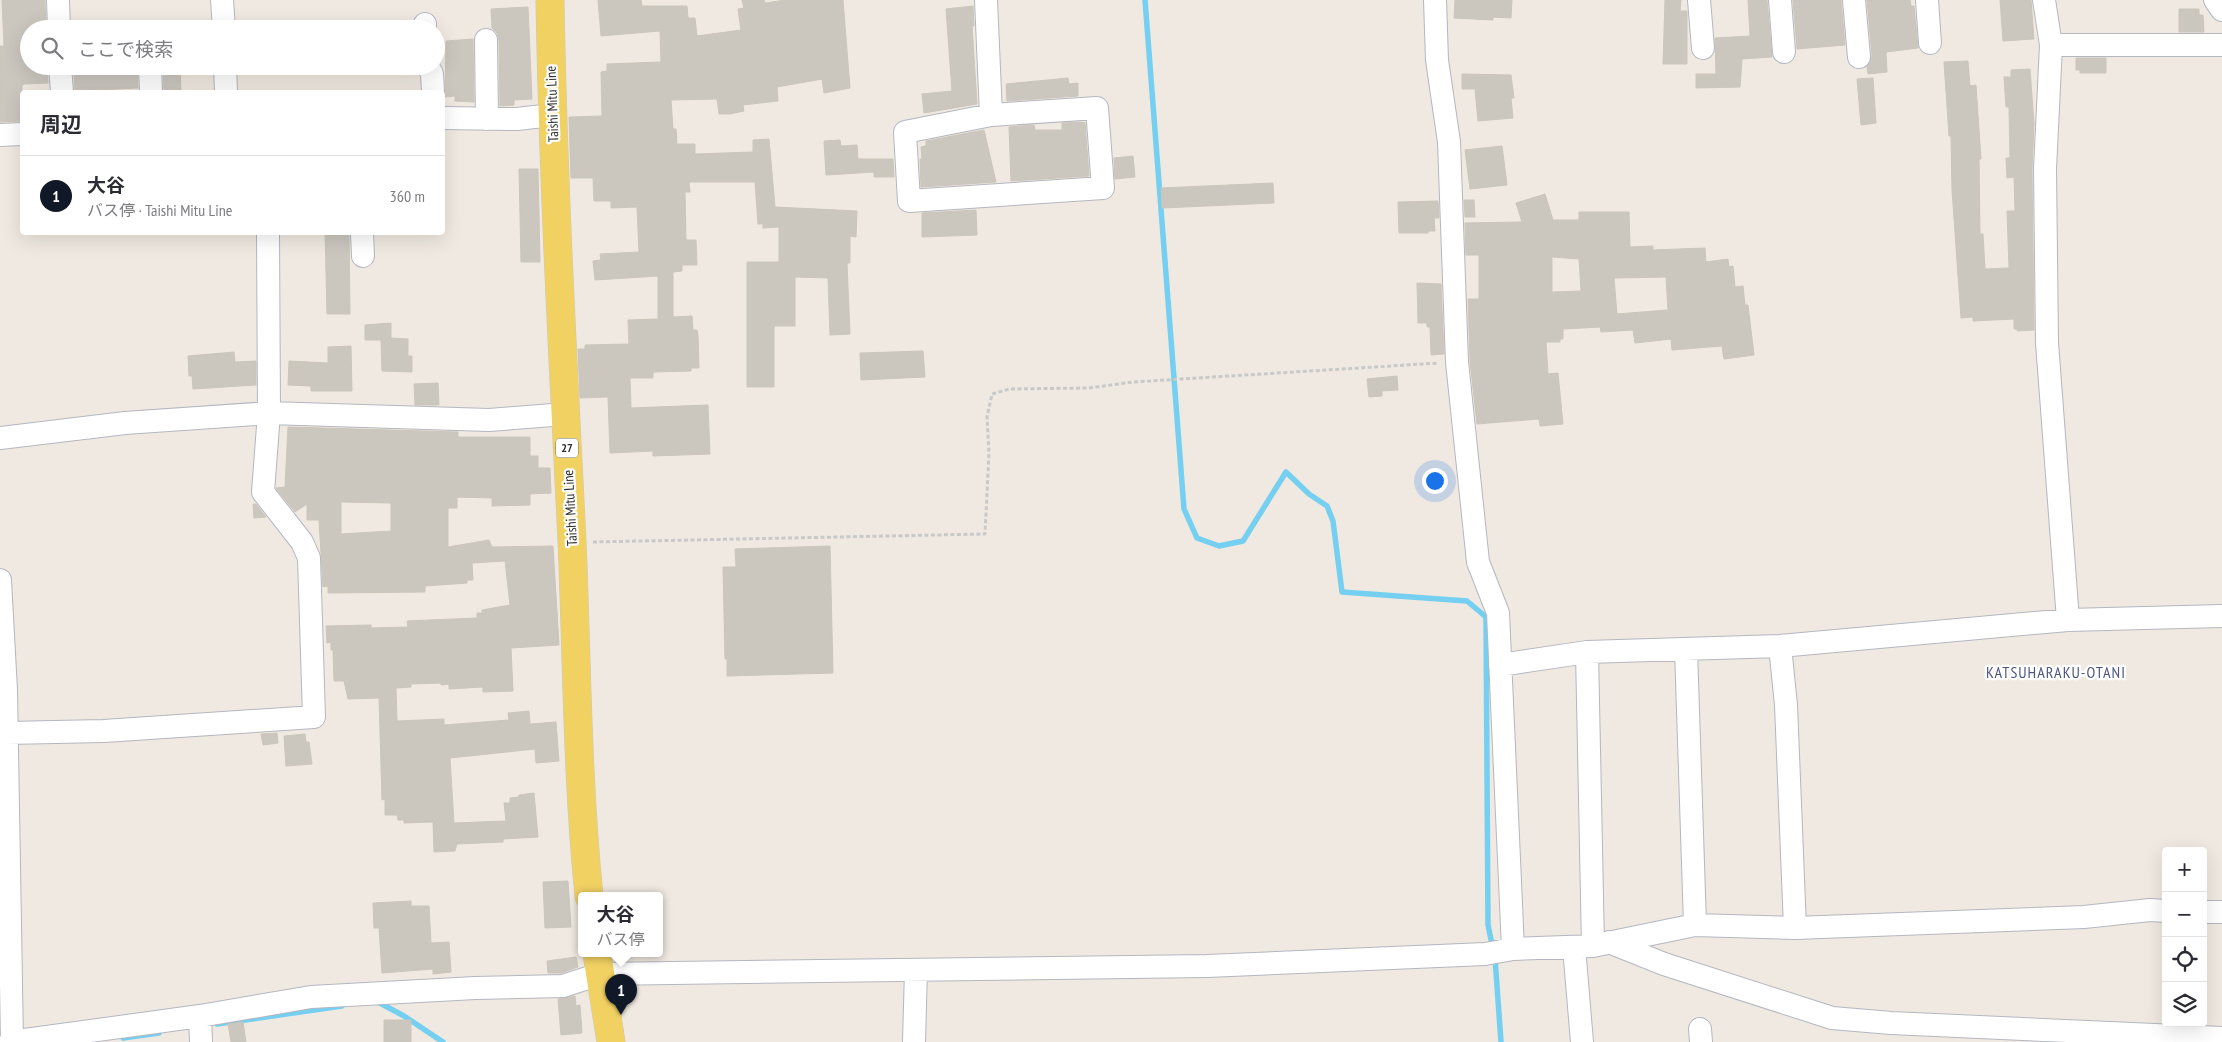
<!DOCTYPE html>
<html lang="ja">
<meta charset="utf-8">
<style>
body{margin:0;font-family:"PT Sans Narrow","Noto Sans JP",sans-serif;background:#f2f2f3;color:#2b2b33}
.controls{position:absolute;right:15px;bottom:15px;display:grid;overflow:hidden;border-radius:5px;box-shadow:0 5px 20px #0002}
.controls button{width:45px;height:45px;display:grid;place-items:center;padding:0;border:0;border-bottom:1px solid #e1e1e2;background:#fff;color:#2b2b33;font:25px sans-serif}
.you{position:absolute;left:1434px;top:480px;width:18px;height:18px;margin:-12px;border:4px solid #fff;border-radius:50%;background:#1a73e8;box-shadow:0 0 0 8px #1a73e833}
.badge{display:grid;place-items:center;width:32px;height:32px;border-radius:50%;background:#111827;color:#fff;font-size:16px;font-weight:700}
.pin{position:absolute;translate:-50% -41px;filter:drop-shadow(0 1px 2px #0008)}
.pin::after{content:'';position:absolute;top:26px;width:18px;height:15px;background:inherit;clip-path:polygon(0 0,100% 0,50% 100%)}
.popup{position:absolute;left:578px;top:892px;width:85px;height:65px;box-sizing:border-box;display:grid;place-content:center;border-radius:5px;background:#fff;filter:drop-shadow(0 1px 4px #0005);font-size:16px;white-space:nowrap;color:#7c7c81}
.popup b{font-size:19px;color:#2b2b33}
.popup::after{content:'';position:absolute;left:50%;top:100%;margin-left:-10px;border:10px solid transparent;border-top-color:#fff}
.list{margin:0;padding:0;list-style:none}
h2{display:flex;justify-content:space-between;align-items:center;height:65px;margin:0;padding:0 20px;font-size:21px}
h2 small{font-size:16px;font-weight:400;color:#7c7c81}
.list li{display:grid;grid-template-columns:32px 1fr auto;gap:15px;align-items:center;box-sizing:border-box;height:80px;padding:0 20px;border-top:1px solid #e1e1e2}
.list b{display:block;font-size:19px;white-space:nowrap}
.list p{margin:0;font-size:16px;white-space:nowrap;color:#7c7c81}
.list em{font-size:16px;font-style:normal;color:#7c7c81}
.icon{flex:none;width:28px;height:28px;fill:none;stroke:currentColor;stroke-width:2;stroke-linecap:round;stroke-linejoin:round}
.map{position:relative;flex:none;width:2222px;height:1042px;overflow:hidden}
.search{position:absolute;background:#fff;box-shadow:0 5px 20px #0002;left:20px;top:20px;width:425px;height:55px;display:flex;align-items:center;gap:12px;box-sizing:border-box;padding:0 18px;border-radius:28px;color:#7c7c81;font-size:19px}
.panel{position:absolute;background:#fff;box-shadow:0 5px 20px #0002;left:20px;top:90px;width:425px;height:145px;border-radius:5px}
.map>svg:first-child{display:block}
</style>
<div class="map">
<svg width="2222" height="1042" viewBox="0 0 2222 1042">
<rect width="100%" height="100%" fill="#efe9e1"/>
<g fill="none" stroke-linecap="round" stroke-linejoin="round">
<!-- stream -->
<path stroke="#75cff0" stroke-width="5.5" d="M1145,0l39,509 13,29 22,8 24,-5 43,-69 23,22 18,12 6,15 9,71 125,9 19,16 2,308 5,24
M1495,958l6,84
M376,1001l28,15 39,26
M217,1024l125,-18
M123,1038l36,-5"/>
</g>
<!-- building -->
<path fill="#cbc7bf" stroke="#cbc5ba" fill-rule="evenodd" d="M2,0h43l1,29h-17v37h18l1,17 -24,1 -2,2v35l-22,1v-76h4z
M598,0h43l1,6h45l1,12h7l2,18 44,-6 -3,-21 6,-1 -2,-8h22l1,3 21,-3h57l7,88 -26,5 -2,-14 -45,8 1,14 -35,4 1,6 -14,3h-11l-2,-15 -46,1 2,29h3l1,15h18v10l58,-2v-12l16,-1 6,68 82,4 -1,26 -6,-1v27h-3l3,71 -20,1 -2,-57 -33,-1v49h-21v61h-27v-125h32v-35l-16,1v-4h-5l-3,-42h-66l1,10h-5l1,48h10l1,25h-15v6l-9,1v45l19,-1 1,14h4l1,5 1,33h-8v3l-38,1v6h-23l1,30 77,-3 2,49 -57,2v-5l-43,2 -2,-56 -28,1 -2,-49h7v-4l44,-1 -1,-24 30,-1v-43l-63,4 -2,-19 8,-1 -1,-6 39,-2 -2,-45 -26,1v-7h-17l-1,-23h-22l-2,-61 33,-1 -1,-44 6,-1v-7l54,-2 -1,-31 -59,5z
M1455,0h57l-1,18 -18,-1v3l-39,-2z
M1665,0h16l-1,11h7v53h-24z
M1748,0h19l5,57 -30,2 -2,28 -44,1v-14h20l-1,-36 35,-2z
M1793,0h48l4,45 -48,4z
M1867,0h43l1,6h3l4,42 -32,4 1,20 -19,2 -1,-7 5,-11z
M2000,0h31l3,39 -31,2z
M973,6l1,20h-2l5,78 -53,9 -2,-19 30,-3 -6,-82z
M528,7l4,92 -18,1v5l-14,1 -1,-66 -2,-7 -5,-5 -1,-19z
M2179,9h20v6h4l1,17h-25z
M473,39l1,63 -19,-1v-5l-10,1 1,-56z
M2076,58h30v15h-26v-3h-4z
M1968,61l2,25 6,-1 1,15 4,59h-2l1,75h3l2,35 24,-1 -2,-57h8l-1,-34 -7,1 -1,-20h4l-1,-51h-3l-2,-30h7v-7l19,-1 4,54 -2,46 2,161 -17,1v-2h-3v-10l-41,2v-4l-12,1 -9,-128 -1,-54h-2l-5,-74z
M163,66h17l1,26h-17z
M137,68l1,20 -63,3 -1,-20z
M1462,74l49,1 3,23h-3l2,20 -35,3 -3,-32h-13z
M1068,78l1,6 9,-1v13l-71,5 -1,-17z
M1873,78l3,45 -15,2 -4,-46z
M1080,122l5,1 4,53 -78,5 -2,-54 25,-2 1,5h27v-7z
M984,130l12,52 -75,5 -1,-28h2l-1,-12 5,-1v-5z
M840,140l1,6 16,-1 1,14h35l1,18h-20v-5l-48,3 -2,-34z
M1502,146l5,39 -37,4 -5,-39z
M1133,156l2,21 -20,2 -1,-21z
M519,169h19l2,93h-19z
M1273,183l1,20 -112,5 -1,-20z
M1545,194l8,26h26v-8h50l1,35 23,-1v4l52,-2 1,14 22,-3 1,8 4,-1 2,21 8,-1 2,19h3l6,50 -30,4 -2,-13 -50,4 -1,-11 -36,4 -2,-13 -32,2 -1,-5 -37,2v10h-3v3h-14l2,32 10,-1 5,51 -23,2 -1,-7 -62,5 -7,-63 -2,-62h11v-44h-13l-1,-32 57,-1 -6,-19zM1552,257l27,2 2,32 -29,1zM1666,277l2,33 -51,4 -3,-36z
M1464,200h10l1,17h-10z
M1438,201l1,17h-5l1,13h-7v2h-29l-1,-31z
M976,210l1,25 -55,2v-24z
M325,232h24l1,82h-23z
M1417,283l24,1 3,70 -13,1 -1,-28h-3v-4h-9z
M391,323v15l17,1v17h4v16l-30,-1 -1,-31h-16v-15z
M351,346l1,45h-41v-5l-23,-1 1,-24 39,2v-16z
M923,351l2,26 -64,3 -1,-27z
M234,352l1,10 21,-1v24l-63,4 -1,-13h-3l-1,-20z
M1397,376l1,14 -16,1v5l-13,1 -2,-18z
M438,383l1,22h-24l-1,-21z
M288,427l170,5v5h72v19h8v12h12l1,25 -21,1v11l-38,1v-8l-35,-1v11h-9v39l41,-7 3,7 61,-1 6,99 -48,3 2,43 -30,1v-5l-34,2v-5l-8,1v-2l-30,1v3l-15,1 1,33 47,-2v6l65,-5 -1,-7 21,-2 1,13 26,-2 3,39 -23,2 -1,-14 -85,9 4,65 52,-2 -2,-18h6v-5l9,-1v-2l15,-2 4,44 -35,2v3l-46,2 -2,7 -21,1 -1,-30 -29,1v-3h-6l-1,-5h-12v-16l-3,1 -3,-102 -31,1 -4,-18h-10l-1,-31h-2v-8l-4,1 -1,-17 45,-1v3l37,-1 -1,-6 70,-3v-5h5v-3l28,-5 -5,-44 -33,2 1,17h-6v3l-42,3v6l-97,1v-7l-5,1 -4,-67h-12v-16l-12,8 -19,-24 9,-1zM341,502l50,1v28l-50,3z
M253,504h3l10,13 -12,1z
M830,546l3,127 -106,3v-17h-2l-2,-92h13l-1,-18z
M277,733l1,10 -15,2 -2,-11z
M305,734l1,8h3l3,22 -26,2 -2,-30z
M568,881l3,46 -26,1 -2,-46z
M411,901v5h18l2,37 18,-1 2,30 -18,2v-5l-51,4 -3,-45h-5l-1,-25z
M576,957l2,10 -17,6h-13l-1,-12z
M575,996l1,10 4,-1 2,28 -21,2 -3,-36z
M384,1020h27v22h-27z
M243,1022l3,20h-15l-3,-18z"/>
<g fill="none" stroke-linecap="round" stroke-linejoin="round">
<!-- minor casing -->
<g stroke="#b4b7c1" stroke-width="24">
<path id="minor" d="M58,0l1,29
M222,0l2,29
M986,0l5,115
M1435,0l2,60 12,82 8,220 21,200 20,51 15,336
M1699,0l4,48
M1780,0l4,52
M1854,0l5,57
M1927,0l3,43
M2044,0l7,45 -6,124 2,174 21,277
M2215,0l7,10
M425,24v5
M486,40l1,79
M2051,45h171
M60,66l2,26
M150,66l1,26
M225,66l1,26
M428,66l4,8 1,18
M1097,108l6,80 -194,13 -4,-69 86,-17z
M442,118l75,1 35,-4
M0,135l22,-1
M362,232l1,24
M0,438l125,-15 144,-10 220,7 76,-6
M0,580l6,110 6,352
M1780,646l6,59 9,223
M1686,649l9,276
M1587,652l6,294
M1500,665l87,-13 193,-6 288,-26 154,-4
M6,733l98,-2 210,-14 -5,-159 -7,-16 -39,-50 6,-79 -1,-181
M2203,912h19
M1609,942l55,22 168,54 59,5 331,15
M1574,947l8,95
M200,1016l1,26
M1700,1029l1,13
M10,1042l190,-26 111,-19 164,-9 88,-2 37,-12 607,-8 278,-12 28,-5 80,-3 102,-21 100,3 289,-11 66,-7 16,1
M914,1042l2,-72"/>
</g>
<!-- major casing -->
<g stroke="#c9c9c9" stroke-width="29">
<path id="major" d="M550,0c3,180 13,360 22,541 5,118 5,237 17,355
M597,954l14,88"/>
</g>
<!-- path -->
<path stroke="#c9c9c9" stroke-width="3" stroke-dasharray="4 2.5" stroke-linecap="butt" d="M593,542l392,-8 4,-81 -2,-36 5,-23 17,-5 80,-1 44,-6 306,-19"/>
<!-- minor -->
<use href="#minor" stroke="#fff" stroke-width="22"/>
<!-- major -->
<use href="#major" stroke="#f2d163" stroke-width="28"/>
</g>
<g text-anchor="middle" stroke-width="4.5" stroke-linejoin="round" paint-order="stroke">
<!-- shield labels -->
<rect fill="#fff" stroke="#6d6d6d" stroke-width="1" x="556" y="438.5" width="22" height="19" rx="4"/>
<g font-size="12" font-weight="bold" fill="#2e2e2e">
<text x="567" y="452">27</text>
</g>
<!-- street labels -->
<g font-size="14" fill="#2e2e2e" stroke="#fff">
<text transform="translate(552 104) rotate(-92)" y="5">Taishi Mitu Line</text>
<text transform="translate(570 508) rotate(-93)" y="5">Taishi Mitu Line</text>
</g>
<!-- quarter labels -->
<g font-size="16" letter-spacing="1" fill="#4d5680" stroke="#fff">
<text x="2056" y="678">KATSUHARAKU-OTANI</text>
</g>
</g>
</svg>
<div class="controls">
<button>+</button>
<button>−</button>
<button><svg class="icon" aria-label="locate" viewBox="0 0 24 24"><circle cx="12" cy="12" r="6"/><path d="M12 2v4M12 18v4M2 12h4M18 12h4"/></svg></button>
<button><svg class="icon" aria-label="layers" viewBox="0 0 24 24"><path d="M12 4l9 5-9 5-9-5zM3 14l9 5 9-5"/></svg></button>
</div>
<div class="you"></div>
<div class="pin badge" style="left:621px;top:1015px">1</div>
<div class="popup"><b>大谷</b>バス停</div>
<div class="search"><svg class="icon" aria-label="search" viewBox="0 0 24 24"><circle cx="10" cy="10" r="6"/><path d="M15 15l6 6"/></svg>ここで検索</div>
<section class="panel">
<h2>周辺<small></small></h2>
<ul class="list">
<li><span class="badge">1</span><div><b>大谷</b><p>バス停 · Taishi Mitu Line</p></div><em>360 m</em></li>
</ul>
</section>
</div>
